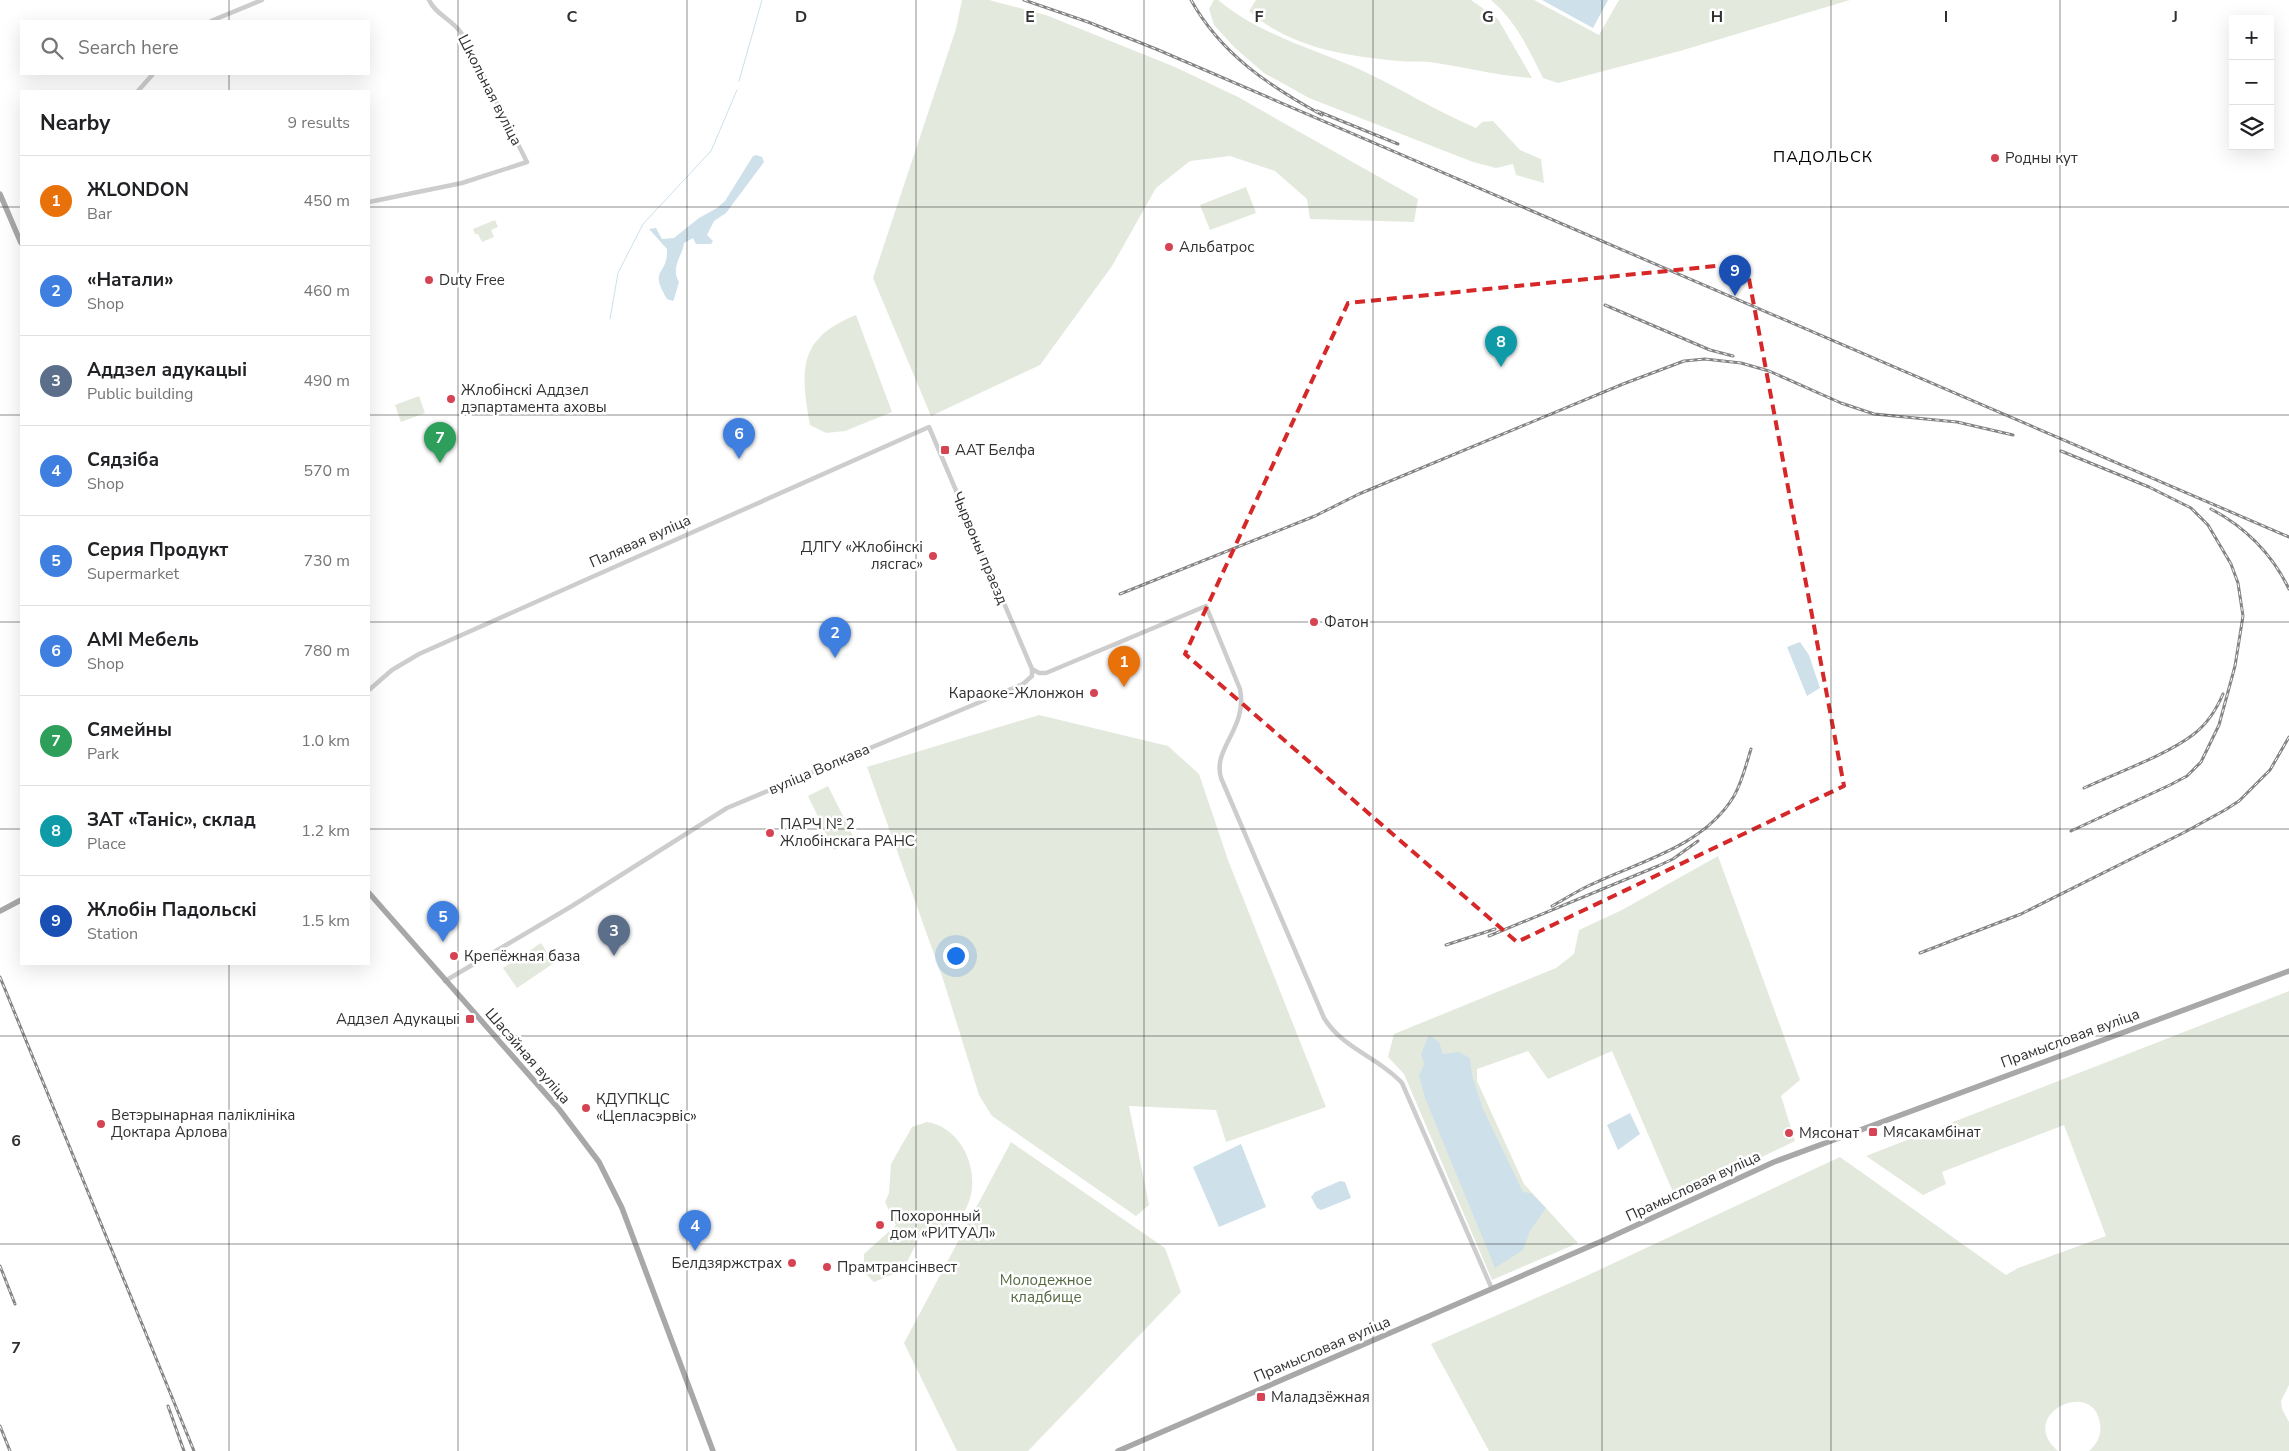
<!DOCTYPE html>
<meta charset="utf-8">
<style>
body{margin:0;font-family:"Nunito Sans",sans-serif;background:#f2f2f2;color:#202124}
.controls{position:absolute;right:15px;top:15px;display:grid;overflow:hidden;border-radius:0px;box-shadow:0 5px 20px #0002}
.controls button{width:45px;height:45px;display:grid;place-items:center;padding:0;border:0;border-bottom:1px solid #e0e0e0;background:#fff;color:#202124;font:25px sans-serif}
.you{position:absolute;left:955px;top:955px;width:18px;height:18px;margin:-12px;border:4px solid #fff;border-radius:50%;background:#1a73e8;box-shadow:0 0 0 8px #1a73e833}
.badge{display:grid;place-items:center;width:32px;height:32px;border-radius:50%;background:#2563eb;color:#fff;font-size:16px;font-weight:700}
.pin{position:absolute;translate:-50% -41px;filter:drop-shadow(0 1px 2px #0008)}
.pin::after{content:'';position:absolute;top:26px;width:18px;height:15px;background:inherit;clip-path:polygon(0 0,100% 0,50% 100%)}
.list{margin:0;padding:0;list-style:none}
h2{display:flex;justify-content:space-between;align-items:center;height:65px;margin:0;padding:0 20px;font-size:21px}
h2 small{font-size:16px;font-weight:400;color:#757577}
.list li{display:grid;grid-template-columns:32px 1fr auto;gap:15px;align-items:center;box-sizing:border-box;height:90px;padding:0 20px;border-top:1px solid #e0e0e0}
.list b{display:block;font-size:19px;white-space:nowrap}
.list p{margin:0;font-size:16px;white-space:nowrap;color:#757577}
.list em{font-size:16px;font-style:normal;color:#757577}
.icon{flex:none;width:28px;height:28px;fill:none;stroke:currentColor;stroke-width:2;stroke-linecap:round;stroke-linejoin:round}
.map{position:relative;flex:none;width:2289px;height:1451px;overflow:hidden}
.search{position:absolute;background:#fff;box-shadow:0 5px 20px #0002;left:20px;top:20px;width:350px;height:55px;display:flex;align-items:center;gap:12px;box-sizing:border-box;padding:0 18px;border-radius:0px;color:#757577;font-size:19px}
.panel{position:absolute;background:#fff;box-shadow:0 5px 20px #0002;left:20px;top:90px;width:350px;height:875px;border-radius:0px}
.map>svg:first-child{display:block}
</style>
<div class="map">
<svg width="2289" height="1451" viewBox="0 0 2289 1451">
<rect width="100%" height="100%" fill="#fff"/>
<!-- green -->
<path fill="#e4e9dd" d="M962,0h27l57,15 129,52 63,30 180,102 -4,23 -104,-3 -3,-20 -32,-28 -45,-15 -40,5 -34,27 -44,78 -72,99 -109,51 -58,-138 83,-249z
M1214,0h4c42,35 94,48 143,70 39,18 75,41 115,58l6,-6 11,-1 27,29 21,9 3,24 -28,-8 -3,-11 -17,4 -23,-6 -164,-64 -45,-25 -29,-25 -21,-23 -5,-16z
M1256,0h215l27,19 34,59c-35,-2 -67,-11 -102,-16 -10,-1 -21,0 -31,-1 -53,-5 -109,-13 -150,-50z
M1491,0h43l65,35 20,-35h231l-170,51 -122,32 -15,-5c-14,-28 -27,-57 -52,-78z
M1246,187l10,26 -46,17 -10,-25z
M495,220l3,7 -7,3 3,7 -12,5 -4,-8h-3l-2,-5z
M856,315l36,97 -47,19 -19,2 -16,-8c-10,-55 -12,-87 46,-110z
M419,396l6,17 -24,9 -6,-17z
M1039,715l129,31 31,28 29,86 98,247 -100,35 -10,-32 -87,-4 20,99 -13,11 -144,-100 -13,-21 -35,-113 -77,-215z
M828,786l27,54 -21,10 -26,-54z
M1718,856l82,224 -19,16 14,45 -115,55 -7,-4 -61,-141 -64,28 -20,-28 -51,18v12l47,103 54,59 -86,37 -88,-206 -16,-17 6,-23 162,-66 18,-14 5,-24 43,-20z
M541,943l13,20 -37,25 -14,-20z
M2289,991v394l-8,16 1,8 7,13v29h-200c8,-7 13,-16 11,-27 -6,-48 -85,-9 -42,27h-569l-58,-107 153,-67 256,-120 166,118 12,-7 88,-32 -42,-111 -122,47 4,12 -23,11 -57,-39z
M927,1122c44,7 61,72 28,101 -9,8 -22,9 -33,9l-19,38 -29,12 -10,-10v-18l32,-29 -11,-23 4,-9 2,-29 21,-37z
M1011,1142l154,106 16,44 -153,159h-71l-53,-108z"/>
<!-- water -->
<path fill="#cee0ea" d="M1542,0h66l-15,28z
M756,155l6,2 2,5 -38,51 -12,8 -7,14 6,6 -2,3h-15l-3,-6 -9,5c-1,12 -14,24 -5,39l-5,17 -1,2 -6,-2c-19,-32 1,-22 0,-50l-18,-20 7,-1 6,11 12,-1 25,-20 18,-10 8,-7 28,-45z
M1800,642l9,13 11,33 -13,8 -20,-49z
M1429,1035l10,7 4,12 16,-2 11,6 2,17 11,34 40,83 8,1 15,15 -16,23 -7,19 -28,18 -70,-170 -6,-22 5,-12 -3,-10z
M1630,1113l10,21 -22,16 -11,-25z
M1241,1144l25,63 -47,20 -26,-60z
M1340,1181l5,1 6,16 -30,12 -4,-2 -6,-11 4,-5z"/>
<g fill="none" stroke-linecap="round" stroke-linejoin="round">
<!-- stream -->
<path stroke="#cee0ea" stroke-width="1" d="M739,81l23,-81
M610,319l8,-46 25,-49 68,-73 26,-61"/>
<!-- minor -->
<path stroke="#cdcdcd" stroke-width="4.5" d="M211,21l51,-21
M138,91l15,-17
M369,202l93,-19 65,-21 -65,-128c-10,-15 -26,-19 -33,-34
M1032,669l7,4h7l160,-67 34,83c8,40 -28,59 -19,89l103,240c19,31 54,39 78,65l90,206
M369,690l23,-20 27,-16 510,-227 103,242v7l-9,8 -296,124 -155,98 -127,75"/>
<!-- major -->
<path stroke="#a8a8a8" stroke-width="5.5" d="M0,194l21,49
M369,893l190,216 40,53 23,46 91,243
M0,911l21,-11
M1118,1451l484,-210 172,-79 515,-191"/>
<!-- rail casing -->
<g stroke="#858585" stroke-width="3">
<path id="rail" d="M1024,0l64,22 68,27 1133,488
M1191,0c30,54 78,86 131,115
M1317,111l81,33
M1605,305l105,45 23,6
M2061,451l88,36 42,21 17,17 23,39 7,19 5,33 -8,50 -16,59 -18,37 -14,14 -17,9 -99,46
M2211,509c34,18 61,45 78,80
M1120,594l195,-78 44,-22 264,-110 61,-23 21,-2 36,4 28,8 72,32 33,11 83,8 56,13
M2084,788c32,-15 83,-33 110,-54 13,-10 23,-26 29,-40
M1552,906c11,-6 22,-13 34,-19 50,-25 117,-39 148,-91 8,-14 12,-31 17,-47
M1489,936l169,-70 15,-7 25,-18
M1446,945l49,-16
M1920,953l101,-39 164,-82 40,-22 14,-9 31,-31 19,-33
M0,977l194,474
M0,1266l15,38
M168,1406l16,45
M0,1426l10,25"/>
</g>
<!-- rail -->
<use href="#rail" stroke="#fff" stroke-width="1" stroke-dasharray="4" stroke-linecap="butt"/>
</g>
<!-- marked area -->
<path fill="none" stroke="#d62828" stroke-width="4" stroke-dasharray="10 6" stroke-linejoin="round" d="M1746,263l98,523 -327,156 -332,-288 163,-351z"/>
<!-- grid -->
<path fill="none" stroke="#303030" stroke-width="1" stroke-opacity="0.55" d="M229,0v21M458,0v1451M687,0v1451M916,0v1451M1144,0v1451M1373,0v1451M1602,0v1451M1831,0v1451M2060,0v1451M229,74v17M0,207h21M369,207h1920M0,415h21M369,415h1920M0,622h21M369,622h1920M0,829h21M369,829h1920M229,964v487M0,1036h2289M0,1244h2289"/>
<!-- markers -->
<g fill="#d64454" stroke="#fff" stroke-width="2">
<circle cx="1995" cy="158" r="5"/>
<circle cx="1169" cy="247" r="5"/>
<circle cx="429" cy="280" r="5"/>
<circle cx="451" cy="399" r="5"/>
<rect x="940" y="445" width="10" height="10" rx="2.5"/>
<circle cx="933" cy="556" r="5"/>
<circle cx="1314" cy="622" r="5"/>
<circle cx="1094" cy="693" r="5"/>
<circle cx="770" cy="833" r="5"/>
<circle cx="454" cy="956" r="5"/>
<rect x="465" y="1014" width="10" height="10" rx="2.5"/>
<circle cx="586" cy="1108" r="5"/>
<circle cx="101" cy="1124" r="5"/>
<rect x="1868" y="1127" width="10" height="10" rx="2.5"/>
<circle cx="1789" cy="1133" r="5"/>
<circle cx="880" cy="1225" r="5"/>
<circle cx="792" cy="1263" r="5"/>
<circle cx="827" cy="1267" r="5"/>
<rect x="1256" y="1392" width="10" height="10" rx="2.5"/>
</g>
<g text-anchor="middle" stroke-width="5" stroke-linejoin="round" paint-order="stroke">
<!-- street labels -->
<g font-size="15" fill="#303030" stroke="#fff">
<text transform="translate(490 90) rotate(63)" y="5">Школьная вуліца</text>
<text transform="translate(640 541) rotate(-24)" y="5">Палявая вуліца</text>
<text transform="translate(980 548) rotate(67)" y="5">Чырвоны праезд</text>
<text transform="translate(819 769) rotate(-23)" y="5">вуліца Волкава</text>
<text transform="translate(2070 1038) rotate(-20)" y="5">Прамысловая вуліца</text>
<text transform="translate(528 1056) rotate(49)" y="5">Шасэйная вуліца</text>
<text transform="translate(1693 1186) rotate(-25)" y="5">Прамысловая вуліца</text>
<text transform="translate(1322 1349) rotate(-23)" y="5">Прамысловая вуліца</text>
</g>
<!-- poi labels -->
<g font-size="15" fill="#303030" stroke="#fff" text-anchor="start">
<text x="2005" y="163">Родны кут</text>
<text x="1179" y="252">Альбатрос</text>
<text x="439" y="285">Duty Free</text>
<text x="461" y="395">Жлобінскі Аддзел<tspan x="461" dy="17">дэпартамента аховы</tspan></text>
<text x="955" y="455">ААТ Белфа</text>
<text x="923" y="552" text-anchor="end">ДЛГУ «Жлобінскі<tspan x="923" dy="17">лясгас»</tspan></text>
<text x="1324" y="627">Фатон</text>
<text x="1084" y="698" text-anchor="end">Караоке-Жлонжон</text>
<text x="780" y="829">ПАРЧ № 2<tspan x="780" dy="17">Жлобінскага РАНС</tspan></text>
<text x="464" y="961">Крепёжная база</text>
<text x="460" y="1024" text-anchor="end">Аддзел Адукацыі</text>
<text x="596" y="1104">КДУПКЦС<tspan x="596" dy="17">«Цепласэрвіс»</tspan></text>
<text x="111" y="1120">Ветэрынарная паліклініка<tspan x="111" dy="17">Доктара Арлова</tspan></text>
<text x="1883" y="1137">Мясакамбінат</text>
<text x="1799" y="1138">Мясонат</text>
<text x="890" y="1221">Похоронный<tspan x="890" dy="17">дом «РИТУАЛ»</tspan></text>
<text x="782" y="1268" text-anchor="end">Белдзяржстрах</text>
<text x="837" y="1272">Прамтрансінвест</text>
<text x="1271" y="1402">Маладзёжная</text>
</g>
<!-- park labels -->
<g font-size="15" fill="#556941" stroke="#fff">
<text x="1046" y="1285">Молодежное<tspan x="1046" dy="17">кладбище</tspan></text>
</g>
<!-- neighbourhood labels -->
<g font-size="16" letter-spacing="1" fill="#000" stroke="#fff">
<text x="1823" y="162">ПАДОЛЬСК</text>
</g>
</g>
<g font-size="16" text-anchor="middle" font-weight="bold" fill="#303030" stroke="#fff" stroke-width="5" stroke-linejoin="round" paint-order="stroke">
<text x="572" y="22">C</text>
<text x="801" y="22">D</text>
<text x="1030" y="22">E</text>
<text x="1259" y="22">F</text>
<text x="1488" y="22">G</text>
<text x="1717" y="22">H</text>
<text x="1946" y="22">I</text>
<text x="2175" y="22">J</text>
<text x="16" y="1146">6</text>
<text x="16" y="1353">7</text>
</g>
</svg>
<div class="controls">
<button>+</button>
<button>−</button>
<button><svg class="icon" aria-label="layers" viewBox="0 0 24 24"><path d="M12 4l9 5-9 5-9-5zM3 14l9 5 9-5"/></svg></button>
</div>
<div class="you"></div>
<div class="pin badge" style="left:1124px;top:687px;background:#e8710a">1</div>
<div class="pin badge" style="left:835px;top:658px;background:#3f7fe0">2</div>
<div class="pin badge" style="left:614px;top:956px;background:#5c6f8a">3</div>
<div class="pin badge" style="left:695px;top:1251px;background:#3f7fe0">4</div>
<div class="pin badge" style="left:443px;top:942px;background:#3f7fe0">5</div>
<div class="pin badge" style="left:739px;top:459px;background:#3f7fe0">6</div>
<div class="pin badge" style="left:440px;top:463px;background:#2e9e5b">7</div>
<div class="pin badge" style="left:1501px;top:367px;background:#0f9aa8">8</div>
<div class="pin badge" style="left:1735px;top:296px;background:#1a4fb4">9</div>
<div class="search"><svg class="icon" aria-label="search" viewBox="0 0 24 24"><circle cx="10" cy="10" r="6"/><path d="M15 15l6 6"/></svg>Search here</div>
<section class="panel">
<h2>Nearby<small>9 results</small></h2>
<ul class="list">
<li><span class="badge" style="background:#e8710a">1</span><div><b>ЖLONDON</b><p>Bar</p></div><em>450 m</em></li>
<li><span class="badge" style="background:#3f7fe0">2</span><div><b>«Натали»</b><p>Shop</p></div><em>460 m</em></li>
<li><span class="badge" style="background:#5c6f8a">3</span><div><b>Аддзел адукацыі</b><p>Public building</p></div><em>490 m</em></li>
<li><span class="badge" style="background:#3f7fe0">4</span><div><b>Сядзіба</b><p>Shop</p></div><em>570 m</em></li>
<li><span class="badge" style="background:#3f7fe0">5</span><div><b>Серия Продукт</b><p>Supermarket</p></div><em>730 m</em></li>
<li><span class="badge" style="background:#3f7fe0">6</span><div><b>AMI Мебель</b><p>Shop</p></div><em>780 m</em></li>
<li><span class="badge" style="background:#2e9e5b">7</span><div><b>Сямейны</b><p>Park</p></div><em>1.0 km</em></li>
<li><span class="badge" style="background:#0f9aa8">8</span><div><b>ЗАТ «Таніс», склад</b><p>Place</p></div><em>1.2 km</em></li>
<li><span class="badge" style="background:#1a4fb4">9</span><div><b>Жлобін Падольскі</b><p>Station</p></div><em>1.5 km</em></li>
</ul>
</section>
</div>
